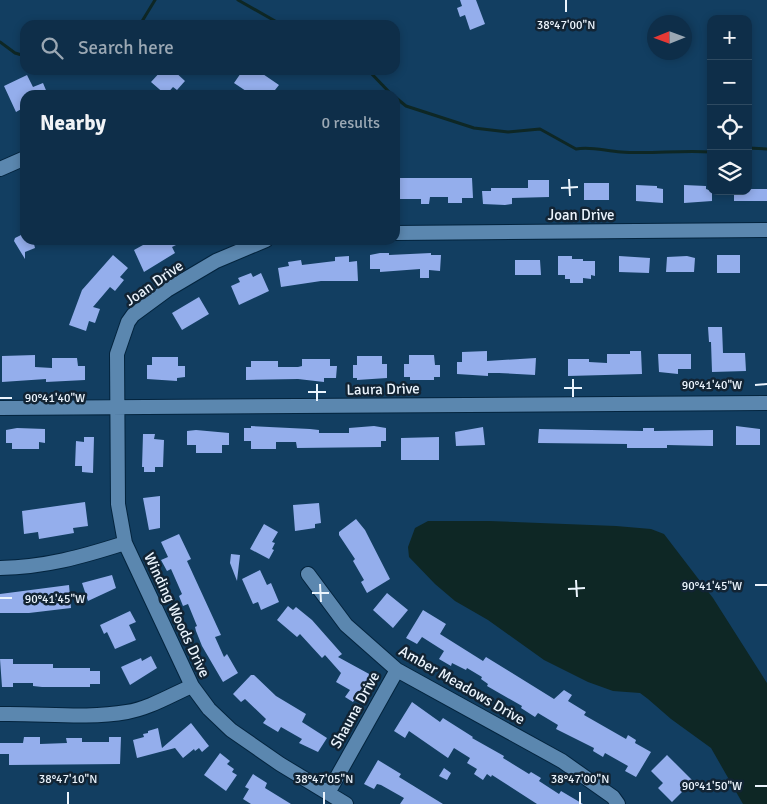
<!DOCTYPE html>
<meta charset="utf-8">
<style>
body{margin:0;font-family:Signika,sans-serif;background:#173650;color:#f1f3f6}
.controls{position:absolute;right:15px;top:15px;display:grid;overflow:hidden;border-radius:10px;box-shadow:0 2px 8px #0003}
.controls button{width:45px;height:45px;display:grid;place-items:center;padding:0;border:0;border-bottom:1px solid #2e4a61;background:#0e2e49;color:#f1f3f6;font:25px sans-serif}
.compass{position:absolute;left:647px;top:15px;width:45px;height:45px;border-radius:50%;background:#0e2e49;box-shadow:0 2px 8px #0003;rotate:269deg}
.list{margin:0;padding:0;list-style:none}
h2{display:flex;justify-content:space-between;align-items:center;height:65px;margin:0;padding:0 20px;font-size:21px}
h2 small{font-size:16px;font-weight:400;color:#9ba8b4}
.icon{flex:none;width:28px;height:28px;fill:none;stroke:currentColor;stroke-width:2;stroke-linecap:round;stroke-linejoin:round}
.map{position:relative;flex:none;width:767px;height:804px;overflow:hidden}
.search{position:absolute;background:#0e2e49;box-shadow:0 2px 8px #0003;left:20px;top:20px;width:380px;height:55px;display:flex;align-items:center;gap:12px;box-sizing:border-box;padding:0 18px;border-radius:15px;color:#9ba8b4;font-size:19px}
.panel{position:absolute;background:#0e2e49;box-shadow:0 2px 8px #0003;left:20px;top:90px;width:380px;height:155px;border-radius:15px}
.map>svg:first-child{display:block}
</style>
<div class="map">
<svg width="767" height="804" viewBox="0 0 767 804">
<rect width="100%" height="100%" fill="#123e61"/>
<!-- water -->
<path fill="#0e2725" d="M428,521h61l127,5 35,3 13,5 49,64 54,85v121h-24l-32,-56 -40,-29 -23,-20 -8,-6 -27,-2 -25,-9 -44,-22 -56,-40 -33,-19 -20,-17 -26,-27 -1,-10 7,-19z"/>
<g fill="none" stroke-linecap="round" stroke-linejoin="round">
<!-- stream -->
<path stroke="#0e2725" stroke-width="3" d="M238,0l44,25
M137,25l4,-2 14,-23
M0,42l15,11 10,3
M368,70l24,25
M395,97l11,9 68,22 34,4 32,-3 36,20c15,-3 29,2 45,3 30,2 60,-2 90,0
M748,148l19,1"/>
</g>
<!-- building -->
<path fill="#94aeec" d="M460,0h16l9,24 -15,6 -5,-15 -5,2 -3,-9 5,-2z
M162,70h11l12,11 -8,9 -4,-3 -7,8 -15,-13z
M243,70h14l22,15 -8,10h-19l-18,-12z
M27,75l6,12 10,-4 5,12h-23v12l-9,5 -12,-26z
M395,178h77l1,20h-11v5h-14v-6h-18l-1,7h-8v-5h-26z
M528,180h21v17l-37,1v6l-7,1 -22,-1 -1,-13h9v-3h37z
M584,183h25v17h-25z
M636,185l21,1v2l6,1v14l-27,-2z
M684,185l22,1v3l6,2v10l-28,2z
M748,189h19v12h-33v-10h14z
M25,233v7l18,1 -9,3 1,4 -10,4v7l-11,-18 1,-3z
M152,240h34l-14,7 3,6 -31,19 -10,-22z
M380,253h9v2l42,-2v2h10l-1,16 -11,-1v8h-9v-9l-40,3v-3h-10v-14z
M113,255l15,13 -8,9 4,3 -9,11 -5,-4 -17,20 7,2 -5,14 -6,-2 -3,10 -17,-6 13,-35z
M717,255h23v18h-23z
M349,256v6l8,-1 1,20h-37l-40,6 -3,-19 11,-2 -1,-4 13,-2 1,5 33,-4v-4z
M558,256h14v3h11v2h12v15l-4,-1v4l-8,-1v5h-13v-4h-5v-4h-7z
M619,256l31,2 -1,15 -30,-1z
M687,256l8,2 -1,14h-28l1,-15z
M515,260h25l1,15h-26z
M251,273l2,4 8,-4 8,18 -30,14 -8,-19 9,-4 -2,-4z
M199,297l10,17 -27,16 -10,-17z
M708,327h14l1,26h22l1,18 -34,1 -1,-30h-2z
M487,351v10l49,-3 -1,17 -36,-2h-11v3l-31,-2v-12h5v-10z
M630,351h11l1,23 -74,2v-17h21v3l18,1v-9h23z
M658,354h33v15h-13v5l-19,-2z
M35,355v12l17,1v-10h25l1,8h7v14l-39,2v-3l-44,3v-26z
M409,355h25l1,10h5v12h-6v3h-24v-3h-6v-13h5z
M357,356h25v8h5v14l-30,2v-2h-4v-13h4z
M152,357h26v9h7v11l-8,1v3l-30,-2v-14h5z
M302,359h28v7h7l-1,12h-12v4l-26,-3 -52,1v-13h5v-6h27v6h20l4,-1z
M251,426l59,3 9,1v3h30v-5l25,-2 12,2v13h-5v6l-84,1 -1,-6h-20v7h-25v-8h-7v-13h7z
M736,426l24,3v16h-24z
M483,427l2,18 -29,1 -1,-14z
M17,428l28,1v14l-6,-1v7h-27v-6h-6v-13z
M643,428h11v3l59,-1v16l-46,-1v3h-40v-4l-89,-1 1,-14 104,2z
M196,430l33,3v12h-7v8h-26v-8h-9v-14z
M143,434h12l-1,5 10,1 -1,27h-8v5h-11v-5h-2z
M84,437h10l-1,36 -11,-1v-6h-7l1,-25 8,1z
M439,437v23h-38v-22z
M160,496v32l-11,2 -6,-32z
M85,502l3,24 -15,2 1,5 -35,6 -1,-7 -14,2 -2,-23z
M319,503l2,20 -6,1v4l-20,3 -2,-26z
M356,519l9,11 25,49 -23,14 -6,-11 3,-2 -11,-19 2,-2 -16,-24v-3z
M264,524l14,8 -6,10 3,1 -3,6 2,1 -5,9 -19,-10z
M179,534l12,25 -4,2 34,74 -6,2 9,20 3,-3 11,19 -15,9 -21,-36 -6,-15 -1,-4 2,-1 -9,-22 -5,2 -4,-10 3,-2 -11,-25 -4,2 -6,-11 7,-3 -7,-15z
M231,554l9,1 -3,26 -7,-18z
M260,570l7,15 4,-2 8,19 -18,8 -3,-8 -5,2 -11,-25z
M112,575l4,13 -28,13 -6,-18z
M69,585l2,23 -42,5h-29v-19z
M387,593l21,17 -15,18 -20,-18z
M288,606l5,4 3,-3 16,13 30,34 -4,3 33,18 -18,27 -8,-5 5,-7 -14,-8 5,-9 -16,-18 -3,3 -22,-24 -3,3 -20,-17z
M423,610l23,14 -6,10 43,27 3,-4 68,42 10,-9 8,5 -4,6 18,11 -2,3 42,24 2,-4 8,5 -1,3 16,9 -15,25 -11,-6 3,-5 -23,-13 -2,4 -10,-6 1,-3 -38,-19 2,-4 -20,-12 -3,4 -14,-9 1,-2 -35,-20 1,-2 -7,-5 1,-2 -15,-9 -1,2 -14,-7 -1,3 -12,-7 5,-8 -22,-14 -5,7 -11,-6z
M130,611l6,11 -7,3 7,15 -21,9 -8,-17 -3,2 -4,-9z
M151,656l6,12 -27,17 -9,-18 20,-9 1,3z
M0,659h13v5h40v4h37v3h10v13h-10v3h-48l-9,-1v-3h-20v4h-11z
M251,675h3l22,21 30,18 -4,8 25,16 -9,14 -19,-9 3,-4 -21,-12 -3,5 -15,-9 3,-4 -21,-20 -4,3 -8,-8z
M412,702l28,20 3,-4 30,19 -1,1 32,18 -1,2 26,16 2,-2 10,6 -2,3 20,13 2,-3 22,13h-46l-45,-29 -1,2 -4,-3 -4,6 -9,-6 3,-5 -10,-6 3,-5 -16,-10 -6,10 -39,-27 -4,7 -11,-7z
M191,723l18,23 -7,6 -3,-4 -4,3 -1,-2 -11,9 -8,-10 -38,10 -4,-18 11,-3 -1,-3 5,-1v-2l10,-3 4,20z
M24,737h16v7l27,-1 -1,-5h16v4h27v-5h12l-1,27 -111,1v-11h-9v-11h23z
M220,753l10,8 -3,3 7,5 -2,3 5,3 -11,16 -22,-16z
M667,755l26,26 -21,21 -14,-14 5,-5 -12,-12z
M378,760l23,14 -2,3 44,27h-43l4,-6 -23,-13 -4,-1 -3,5 -10,-5z
M444,768l7,5 -4,7 -8,-4z
M253,774l14,9 -2,5 26,16h-40l-8,-5 6,-10 -4,-2z"/>
<g fill="none" stroke-linecap="round" stroke-linejoin="round">
<!-- minor casing -->
<g stroke="#03243e" stroke-width="16">
<path id="minor" d="M0,169l25,-11
M395,233l372,-3
M266,240l-50,21 -49,29 -34,25 -5,7 -11,32 1,150 7,39 67,143 17,23 22,21 49,34 66,40
M0,408l767,-5
M0,568c46,-1 81,-11 125,-25
M308,574l38,51 51,45 165,91 51,36 5,7
M0,714c42,-1 86,5 127,-2 23,-4 44,-17 65,-26
M328,793l69,-123"/>
</g>
<!-- minor -->
<use href="#minor" stroke="#5b87af" stroke-width="14"/>
</g>
<!-- ticks -->
<path fill="none" stroke="#ebf4fd" stroke-width="2" d="M566,0v12M569,179l1,17M561,188l17,-1M573,379v18M317,384v17M755,385l12,-1M564,388h18M308,392h18M0,398h12M576,580l1,17M320,584l1,18M755,585h12M568,589l17,-1M312,593h17M0,598h12M755,786h12M68,792v12M324,792v12M580,792v12"/>
<g text-anchor="middle" stroke-width="5" stroke-linejoin="round" paint-order="stroke">
<!-- street labels -->
<g font-size="15" fill="#ebf4fd" stroke="#122434">
<text x="581" y="220">Joan Drive</text>
<text transform="translate(154 283) rotate(-35)" y="5">Joan Drive</text>
<text transform="translate(383 389) rotate(-1)" y="5">Laura Drive</text>
<text transform="translate(177 615) rotate(65)" y="5">Winding Woods Drive</text>
<text transform="translate(462 685) rotate(30)" y="5">Amber Meadows Drive</text>
<text transform="translate(355 710) rotate(-61)" y="5">Shauna Drive</text>
</g>
</g>
<g font-size="12" text-anchor="middle" fill="#ebf4fd" stroke="#122434" stroke-width="5" stroke-linejoin="round" paint-order="stroke">
<text x="566" y="29">38°47'00"N</text>
<text x="712" y="389">90°41'40"W</text>
<text x="55" y="402">90°41'40"W</text>
<text x="712" y="590">90°41'45"W</text>
<text x="55" y="603">90°41'45"W</text>
<text x="68" y="783">38°47'10"N</text>
<text x="324" y="783">38°47'05"N</text>
<text x="580" y="783">38°47'00"N</text>
<text x="712" y="790">90°41'50"W</text>
</g>
</svg>
<div class="controls">
<button>+</button>
<button>−</button>
<button><svg class="icon" aria-label="locate" viewBox="0 0 24 24"><circle cx="12" cy="12" r="6"/><path d="M12 2v4M12 18v4M2 12h4M18 12h4"/></svg></button>
<button><svg class="icon" aria-label="layers" viewBox="0 0 24 24"><path d="M12 4l9 5-9 5-9-5zM3 14l9 5 9-5"/></svg></button>
</div>
<svg class="compass" viewBox="-18 -18 36 36"><path d="M0-13l5 13h-10z" fill="#e53935"/><path d="M0 13l5-13h-10z" fill="#9ba8b4"/></svg>
<div class="search"><svg class="icon" aria-label="search" viewBox="0 0 24 24"><circle cx="10" cy="10" r="6"/><path d="M15 15l6 6"/></svg>Search here</div>
<section class="panel">
<h2>Nearby<small>0 results</small></h2>
<ul class="list">
</ul>
</section>
</div>
